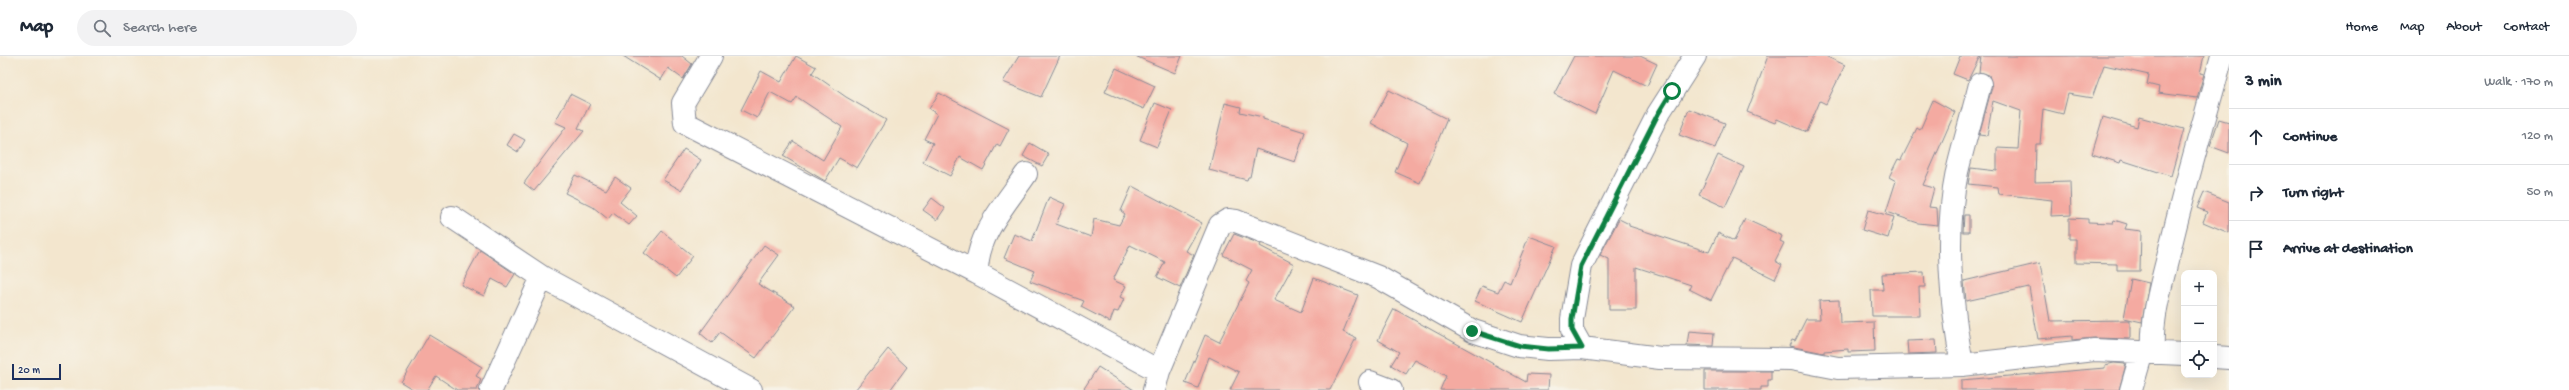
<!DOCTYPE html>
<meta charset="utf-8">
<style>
body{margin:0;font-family:"Gochi Hand",sans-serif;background:#f2f2f3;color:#1f2937}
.controls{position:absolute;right:12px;bottom:12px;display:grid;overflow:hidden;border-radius:8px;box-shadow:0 4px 16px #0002}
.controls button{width:36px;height:36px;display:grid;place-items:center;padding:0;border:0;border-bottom:1px solid #e0e1e3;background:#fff;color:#1f2937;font:20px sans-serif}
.scale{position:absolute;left:12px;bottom:10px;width:49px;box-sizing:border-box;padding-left:4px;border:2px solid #1b2f5e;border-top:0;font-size:11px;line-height:14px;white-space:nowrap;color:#1b2f5e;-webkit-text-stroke:3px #f7f3e8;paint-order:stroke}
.stop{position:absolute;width:12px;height:12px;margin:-9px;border:3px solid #0b8043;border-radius:50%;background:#fff}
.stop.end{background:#0b8043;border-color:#fff;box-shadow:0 1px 4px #0008}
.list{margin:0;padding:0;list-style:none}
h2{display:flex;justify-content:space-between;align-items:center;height:52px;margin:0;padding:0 16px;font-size:17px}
h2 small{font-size:13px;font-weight:400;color:#747a83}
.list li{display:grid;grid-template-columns:26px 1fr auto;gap:12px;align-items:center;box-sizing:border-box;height:56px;padding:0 16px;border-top:1px solid #e0e1e3}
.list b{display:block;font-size:15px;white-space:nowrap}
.list em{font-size:13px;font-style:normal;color:#747a83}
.icon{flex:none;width:22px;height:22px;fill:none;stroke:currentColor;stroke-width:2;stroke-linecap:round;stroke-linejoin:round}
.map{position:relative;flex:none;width:2229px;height:334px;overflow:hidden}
header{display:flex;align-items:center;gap:24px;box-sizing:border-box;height:56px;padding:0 20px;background:#fff;border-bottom:1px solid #e0e1e3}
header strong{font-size:19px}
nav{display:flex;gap:22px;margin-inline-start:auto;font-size:14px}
.search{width:280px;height:36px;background:#f2f2f3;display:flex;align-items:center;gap:10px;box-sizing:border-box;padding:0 14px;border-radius:22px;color:#747a83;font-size:15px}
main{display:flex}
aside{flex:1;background:#fff}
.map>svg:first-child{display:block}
</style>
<header>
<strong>Map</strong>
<div class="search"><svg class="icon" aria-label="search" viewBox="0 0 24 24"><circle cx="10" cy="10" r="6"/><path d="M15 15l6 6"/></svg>Search here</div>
<nav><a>Home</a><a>Map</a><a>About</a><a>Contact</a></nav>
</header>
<main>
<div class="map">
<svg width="2229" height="334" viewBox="0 0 2229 334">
<rect width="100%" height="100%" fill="#f7f3e8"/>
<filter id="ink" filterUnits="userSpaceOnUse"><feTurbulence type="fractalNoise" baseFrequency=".025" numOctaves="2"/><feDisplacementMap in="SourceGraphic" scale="8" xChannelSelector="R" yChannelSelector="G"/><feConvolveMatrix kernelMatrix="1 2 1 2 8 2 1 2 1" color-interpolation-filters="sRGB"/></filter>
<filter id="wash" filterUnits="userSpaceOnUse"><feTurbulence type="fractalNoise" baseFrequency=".012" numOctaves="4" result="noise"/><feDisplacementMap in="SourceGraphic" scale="16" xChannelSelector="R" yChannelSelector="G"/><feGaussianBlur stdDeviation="0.9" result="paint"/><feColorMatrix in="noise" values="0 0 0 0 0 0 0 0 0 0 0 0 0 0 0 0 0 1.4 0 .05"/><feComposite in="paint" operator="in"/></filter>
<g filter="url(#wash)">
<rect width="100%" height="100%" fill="#f3e6ce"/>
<g id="blocks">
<!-- building -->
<path fill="#f4aaa1" d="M623,0h59l10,8 -9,15 -15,-11 -7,12z
M796,0l20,11 -4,6 34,24 40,23 -29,48 -18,-10 -14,23 -42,-25 10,-15 30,19 19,-33 -45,-30 -5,7 -22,-12 -13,26 -16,-8 20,-39 20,11z
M1019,0h41l-19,41 -38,-15z
M1135,0h47l-7,17z
M1574,0h66l17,8 -10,22 -33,-16 -19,44 -41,-20z
M1768,0h57l20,9 -19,39 -6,-3 -13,31 -30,-13 -2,4 -28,-11z
M1960,0h20l-12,24 -15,-6z
M1981,0h223l-4,17 4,1 -7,24 -39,-5 1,-6 -12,-3 2,-9 -45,-10 -12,33 -24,-4 -5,20 -20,-5 -3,35h-4l-1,38 35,-1 1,34 -20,1 1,-16 -53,-6 -1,-7 -30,-3 3,-16 26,3v-23l21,1 3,-38 -28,-10 -6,35 -8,-1 13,-48 -3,-12 -10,-3z
M1116,12l39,18 -11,23 -39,-17z
M1389,34l58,29 -27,64 -25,-11 12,-29 -36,-20z
M939,37l70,36 -9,17 -3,-2 -14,26 -23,-13 -10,19 -27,-14 10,-19 -9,-4 13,-25 -8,-5z
M570,38l20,10 -12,24 6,3 -50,60 -10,-8 42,-56 -11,-5z
M1933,44l22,12 -32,73 11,3 -5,19 8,1 1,17 -20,-2 -32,-11 10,-31 -7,-4 9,-18 3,1 16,-32 3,2z
M1155,47l17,7 -15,37 -17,-7z
M1225,47l16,4 -1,5 23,5v2l42,13 -10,30 -39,-13 -6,28h-2l-1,3 -38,-10z
M1689,53l36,14 -10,25 -36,-13z
M2103,61l34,10 2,-10 45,12 -13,47 -50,-16 -1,3 -28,-9z
M2219,63l10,3v31l-19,-7z
M514,78l11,6 -7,12 -11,-7z
M1030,87l19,11 -7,12 -19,-10z
M684,93l17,11 -20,30 -18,-10z
M1718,99l26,12 -19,40 -26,-12z
M575,119l31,15 9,-13 16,11 -11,14 17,14 -8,9 -16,-12 -5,6 -15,-12 -28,-14z
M1132,130l70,37 -16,28 8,4 -14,33 -23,-11 8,-15 -35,-17 -17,35 13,6 -6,11 4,2 -6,13 -4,-1 -4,11 -29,-15 3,-6 -54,-20 5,-10 -31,-13 10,-24 18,7 17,-44 16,7 -9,20 35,13 3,-18 25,6 6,-11 -4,-3z
M2204,136l25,10v31l-26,-11 4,-10 -10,-4z
M932,142l13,10 -8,12 -14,-10z
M1868,154l26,7 -6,21 -26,-8z
M1964,159h5v17h-6z
M2069,162l19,1v3l25,1 1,-3 13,4 -2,5 16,2 -1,40h-23v-7l-41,-1v-24h-7z
M1619,163l10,5v2l80,26 9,-19 16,8 11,-22 37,17 -2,5 4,2 -9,18 7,4 -7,14 -43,-21 -21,42 -22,-11 2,-4 -55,-18v43h-27v-51l-9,-4z
M662,175l31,25 -17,22 -32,-25z
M1234,178l27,10 -1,2 34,18 -20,36 27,12 13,-34 44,17 -15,37 13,6 -26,52h-100l9,-18 -30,-15 -11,31 -13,-5 20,-48 14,7 30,-59 -3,-2 6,-11 -29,-15z
M1529,180l27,10 -34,76 -47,-21 7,-15 16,6 6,-12 6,3z
M764,189l15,10 -21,29 37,22 -39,52 -36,-26 -8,11 -12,-10z
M480,194l35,24 -8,13 -15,-8 -8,17 -23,-11z
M2040,207l10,58 80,-1v19l-36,-1 -22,2v-4l-34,3 -9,-52 -63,14 -2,-20z
M1924,216l1,15h-6l1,29h-48l-1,-26h12l-1,-16z
M2131,223l18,4 -7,39 -18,-4z
M1839,244l1,23 34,-1 1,29 -27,1v-3l-24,2v2l-35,-7 3,-6 3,1 11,-22h14l-1,-18z
M1394,253l132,73 1,-8 22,1 -1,15h-108l6,-14 -31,-16 -9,14 -15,-9 8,-13 -21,-12z
M1689,275l25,2 -1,13 -26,-1z
M429,279l53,32 -6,9 5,3 -4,11h-20l-21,-14 -9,14h-13l-13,-8z
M1936,284l1,13 -29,1 -1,-13z
M888,293l19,18 -17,23h-35z
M2114,307l12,1 -7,26h-158v-10l144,-12v-3z
M1098,311l36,23h-51z
M1705,315h66v9h-3v7h-7v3h-56z"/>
</g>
</g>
<g filter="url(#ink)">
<use href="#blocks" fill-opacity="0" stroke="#878a96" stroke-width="1"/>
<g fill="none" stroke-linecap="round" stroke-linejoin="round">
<!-- minor casing -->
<g stroke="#878a96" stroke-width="24">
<path id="minor" d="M711,0l-28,47 2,20 292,150
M1026,118c-20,30 -50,61 -49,99l182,98
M452,161l90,60 209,113
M1582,292l-10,-18v-11l9,-53 77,-152 37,-58
M2153,296c-2,-34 8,-66 16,-99 15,-66 35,-131 53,-197
M2214,301l15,1
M1962,309c-11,-64 -18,-130 -5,-193 7,-30 16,-59 23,-88
M1370,326l21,8
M491,334l51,-113
M1154,334l5,-19 61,-146 8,-5 8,1 142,56 95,54 46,15 29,3 34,-1 78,10 131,1 47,9 124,-3 132,-15 90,4
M2131,334l11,-38"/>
</g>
<!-- minor -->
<use href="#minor" stroke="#fff" stroke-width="22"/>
</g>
</g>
<g fill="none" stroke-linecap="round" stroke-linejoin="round" filter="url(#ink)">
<!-- route -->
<path stroke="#0b8043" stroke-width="5" d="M1472,275l48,15 28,3 34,-1 -10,-18v-11l9,-53 77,-152 14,-23"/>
</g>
</svg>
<div class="controls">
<button>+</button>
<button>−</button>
<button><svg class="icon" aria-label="locate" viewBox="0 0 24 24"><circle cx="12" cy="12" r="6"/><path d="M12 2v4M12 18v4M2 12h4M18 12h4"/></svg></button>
</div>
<div class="scale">20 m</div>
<div class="stop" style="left:1672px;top:35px"></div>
<div class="stop end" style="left:1472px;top:275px"></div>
</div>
<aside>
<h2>3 min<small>Walk · 170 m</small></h2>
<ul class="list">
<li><svg class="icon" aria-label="ahead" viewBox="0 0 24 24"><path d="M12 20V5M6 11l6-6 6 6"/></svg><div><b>Continue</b></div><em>120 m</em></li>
<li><svg class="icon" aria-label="right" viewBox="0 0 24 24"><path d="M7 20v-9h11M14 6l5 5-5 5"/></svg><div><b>Turn right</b></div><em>50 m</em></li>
<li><svg class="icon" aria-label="arrive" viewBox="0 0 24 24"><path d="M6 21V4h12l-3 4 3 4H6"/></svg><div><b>Arrive at destination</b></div></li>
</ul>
</aside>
</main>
